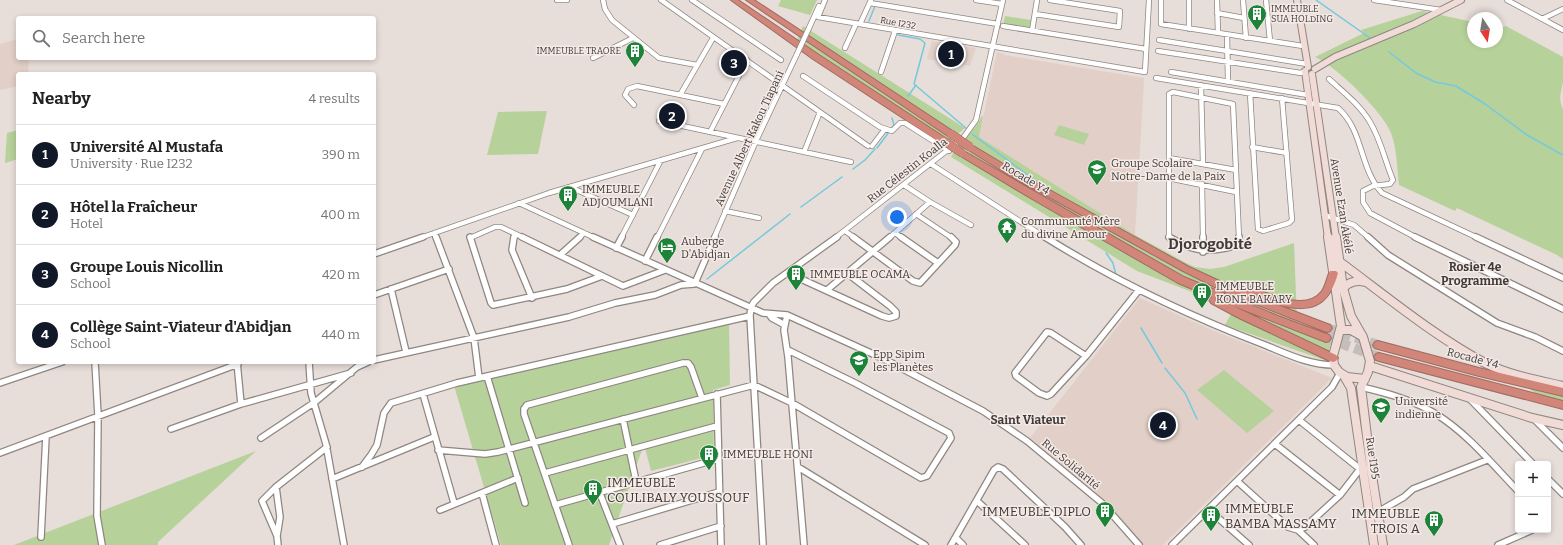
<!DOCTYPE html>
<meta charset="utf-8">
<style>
body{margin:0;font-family:Bitter,serif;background:#f6f6f6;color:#222}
.controls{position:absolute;right:12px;bottom:12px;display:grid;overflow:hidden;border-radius:4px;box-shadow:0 2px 6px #0003}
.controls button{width:36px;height:36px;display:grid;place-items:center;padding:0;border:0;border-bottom:1px solid #e0e0e0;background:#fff;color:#222;font:20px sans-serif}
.compass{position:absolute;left:1467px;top:12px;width:36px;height:36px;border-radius:50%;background:#fff;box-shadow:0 2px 6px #0003;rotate:168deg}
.you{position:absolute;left:897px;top:217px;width:14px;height:14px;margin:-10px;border:3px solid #fff;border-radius:50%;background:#1a73e8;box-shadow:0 0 0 6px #1a73e833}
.badge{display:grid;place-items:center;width:26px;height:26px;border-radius:50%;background:#111827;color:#fff;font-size:13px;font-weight:700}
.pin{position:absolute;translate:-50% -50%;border:2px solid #fff;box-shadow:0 1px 4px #0006}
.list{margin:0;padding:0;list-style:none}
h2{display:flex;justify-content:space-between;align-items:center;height:52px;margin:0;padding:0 16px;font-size:17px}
h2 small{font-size:13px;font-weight:400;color:#767676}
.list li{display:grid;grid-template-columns:26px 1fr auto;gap:12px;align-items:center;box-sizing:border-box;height:60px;padding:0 16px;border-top:1px solid #e0e0e0}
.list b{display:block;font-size:15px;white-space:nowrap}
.list p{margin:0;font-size:13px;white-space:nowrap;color:#767676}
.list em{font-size:13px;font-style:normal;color:#767676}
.icon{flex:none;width:22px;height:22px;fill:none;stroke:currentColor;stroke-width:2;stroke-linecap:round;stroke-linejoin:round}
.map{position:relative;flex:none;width:1563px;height:545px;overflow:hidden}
.search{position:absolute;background:#fff;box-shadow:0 2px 6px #0003;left:16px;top:16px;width:360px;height:44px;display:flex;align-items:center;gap:10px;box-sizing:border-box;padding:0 14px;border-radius:4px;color:#767676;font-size:15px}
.panel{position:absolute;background:#fff;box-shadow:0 2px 6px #0003;left:16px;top:72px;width:360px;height:292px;border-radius:4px}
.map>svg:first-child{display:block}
</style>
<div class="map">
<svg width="1563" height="545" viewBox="0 0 1563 545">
<rect width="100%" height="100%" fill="#e7ddd9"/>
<!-- built -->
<path fill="#e1cfc8" d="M18,39v19h11l-1,16h-10v12l-18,4v-46z
M932,41l44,7 -6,18 -43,-7z
M997,52l7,2v1l140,23 -9,157 -156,-98z
M1140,298l67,30 125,50 -169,167h-19l-39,-45 -75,-62z"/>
<!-- green -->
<path fill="#b7d19b" d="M781,0h36l-7,15 -32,-9z
M1422,11l51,11v20h24v-15l4,1 5,-2 57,31c0,8 0,17 0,25 -2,12 -5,15 0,28v149l-6,-4 -100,-47 -2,3 -56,-26c-2,-17 -2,-36 -8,-52 -7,-20 -56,-68 -76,-76l49,-24 -3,-3z
M1005,16l26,4 -1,9 -27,-4z
M803,26l162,102 -19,17 -151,-99z
M547,111l-9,43 -51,1 11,-43z
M982,116h1l-4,21 156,98 53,29 7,3 15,2 14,-2 70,-24 3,79 34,19 -4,20 -102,-36 9,-17 -97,-37 -186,-114c7,-16 23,-24 31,-41z
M1059,125l30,9 -5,11 -30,-10z
M18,130v29l-13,4 2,-30z
M727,318l2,7 1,60 -17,5 1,65 -63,16 -7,-27 -35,101h-108l-48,-163z
M1224,370l50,41 -27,22 -50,-43z
M1507,370l56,13v19l-26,-7z
M256,451l-98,91v3h-144z"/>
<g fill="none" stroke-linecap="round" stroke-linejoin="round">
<!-- stream -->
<path stroke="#74c9dc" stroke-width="1.5" d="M1316,0l54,38
M869,21l6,-15
M898,35l22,4 5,4 -11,41 53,45
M1389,52l27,21 19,9 21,4 29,18 42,31 36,20
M908,96l8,-11
M891,129l3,-4 -2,-7
M972,134l76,56
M877,148l12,-16
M853,169l12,-9 10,-11
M801,207l41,-30
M1106,253l7,10 3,12
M707,279l83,-65
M1141,328l21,35
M1165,368l20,25 12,26"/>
<!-- highway-tunnel -->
<path stroke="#c5bdb9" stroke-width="10" stroke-dasharray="10 5" stroke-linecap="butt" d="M1327,328l51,17
M1326,338l53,19"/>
<!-- street-far1 casing -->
<g stroke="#8f8682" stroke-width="6">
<path id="street-far1" d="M557,0h10
M603,0l2,9 7,11 47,38 38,7
M661,0l207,146
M692,0l89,60
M825,0l-7,17 327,55 4,-72
M976,0l26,4
M1161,0v24l142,22
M1189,0v29
M1217,0l1,33
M1243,0l3,38
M1266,0l4,41
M1374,0l67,10
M1507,0l56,30
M870,3l128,21
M1217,13l27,5
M1035,14l84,13 1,-16 -70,-11
M1542,19l21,-10
M860,24l11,-24
M1003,26l143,23
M809,28l10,-22
M1032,31l5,-31
M1227,35l1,47
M1159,40l148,24
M845,48l11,-24
M1158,51l143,22 4,-2
M593,58l40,-20
M881,72l14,-41
M1171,72l137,23
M803,76l77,51 12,4 8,-8h5l44,28
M1156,78l182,30c26,23 21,60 44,85l96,45
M1329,79c14,13 31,26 41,43 11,18 15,39 23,58l-3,4 -17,2 -10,5v11l7,11 47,25
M1201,85l2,79
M1250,93l8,136 5,2 26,-8 3,-3 -10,-122
M680,95l33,-57
M634,105l-9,-10 3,-6 9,-3 87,18
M659,121l192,41
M710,132l37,-72
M872,146l13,-17
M1252,147l35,6
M804,152l16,-40
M1169,158l67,12
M931,164l115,74
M1168,178l68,14
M1202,184l1,54
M904,185l26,17 41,23
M570,187l63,28
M519,203l76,35
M725,211l34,7
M916,214l36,24
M1324,215l30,10 15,13
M845,231l10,7
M434,233l2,5
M895,233l7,5
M420,238l129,-45 188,-55
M470,238l25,-11h6l23,11
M514,238l1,-3
M579,238l5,-5
M621,238l40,-78
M657,238l45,-89
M714,238l42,-97 41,-87
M835,238l128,-100 13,-18 27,-120
M889,238l41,-36
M1171,238l-2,-1v-143l4,-2 60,12 6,134"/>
</g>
<!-- street casing -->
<g stroke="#8f8682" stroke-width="8">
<path id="street" d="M436,237l38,101 5,40
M470,237l21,66 2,2 74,-16 35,-13
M514,237l-2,13 20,48
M522,237l101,49 42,-16
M593,237l170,76 24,2 97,44 99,52 44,30 75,62 37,42
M853,237l60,44 7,2 35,-38 1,-3 -5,-5
M901,237l37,26
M1045,237c69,43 144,79 220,108 22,9 44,20 69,20
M1169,237c20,12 33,16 57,11 5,-1 9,-2 13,-7v-4
M1203,237v15
M1368,237l20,18 109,68 38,14 28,14
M1415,237l148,72
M1476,237l87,41
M616,248l6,-11
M374,254l49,-17
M560,255l20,-18
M645,261l12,-24
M788,273l94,43 7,2 7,-2v-4l-6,-6 -43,-33
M695,283l20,-46
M391,289l15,63
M827,290l63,-53
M374,295l75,-26
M769,314l3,4 11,6
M787,315l-3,15 4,27 16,188
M1047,332l4,1 35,23 -35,38 -4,2 -8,-3 -23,-17 -1,-3z
M1086,356l53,-66
M374,360l195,-43 46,-14 40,-8 26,-10 13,-1
M95,362l3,54 -1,100 5,29
M237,362l4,42
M309,362l2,31 15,51 18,101
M487,376l38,127
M0,383l62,-21
M1361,387c26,6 52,13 75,27 32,20 56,50 82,77
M423,394l31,109
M717,394l4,151
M1469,398l64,66
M1533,418l30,30
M623,419l13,62
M1299,420l61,49
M171,429l70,-25 110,-31
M261,438l54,-36 42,-35 11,-5
M1275,444l65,51
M438,450l47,4 13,-2 256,-67 38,18 129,75 6,-2 24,-38 -2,-5 -94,-50 -67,-33
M0,453l238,-89
M362,467l9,-12 6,-10 7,-32 7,-10 66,-20 293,-67
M798,467l127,78
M545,473l172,-47
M332,479l102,-42
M1548,479l15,15
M1237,481l51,46 10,3 7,-3 35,-32 20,-26h4
M276,487l4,30 -3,19
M599,491l21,54
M482,493l14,52
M977,501l48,44
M555,505l163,-46
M440,510l78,-32
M1209,510l40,35
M1378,512l26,-15 9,-8 74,-29
M612,524l107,-32
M1298,530l16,15
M41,537l5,-101
M956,538l7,7
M278,545l-1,-9 -15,-35 14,-14 51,-40
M569,545l-45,-131v-5l3,-4 156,-42h5l3,4 11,31
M660,545l61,-19
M763,545l-13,-229 1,-9 3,-5 19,-19 64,-46
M951,545l43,-75 4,-3 5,2 62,58 16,18
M1172,545l160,-158 8,-14
M1498,545l34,-15"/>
</g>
<!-- secondary-far1 casing -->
<g stroke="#8f8682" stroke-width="8">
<path id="secondary-far1" d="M1297,0l11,67
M1315,69l20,-12 79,-33 47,-24
M1305,71l23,167
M1312,74l24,164"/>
</g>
<!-- secondary casing -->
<g stroke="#8f8682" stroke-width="10">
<path id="secondary" d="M1328,237l13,89 -8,30 1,9 5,7 8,5 18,2
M1336,237l7,51 8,28 12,21 7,24 -2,11 -7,15 10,82 12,76
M1340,262c46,34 94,74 145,101 24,12 52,17 78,23
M1343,288c7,-7 14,-8 23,-6
M1340,330h11l11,6
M1370,366l162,52 31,7
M1344,376l7,12 23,157"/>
</g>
<!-- highway casing -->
<g stroke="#9e6c63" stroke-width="2">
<path id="highway" d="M731,0h7l81,55 128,84 1,2 -1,2h-6l-128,-84z
M746,0h8l200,132 1,2 -1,2h-6z
M970,144l45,27 174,96 50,23 1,-5 3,-1c20,7 62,30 79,7 4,-6 5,-14 8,-20h6l2,2c-10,36 -29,40 -63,31l55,21 2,3 -2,3 -3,1 -3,-1 -99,-39 -42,-21 -174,-96 -42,-26 -1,-2z
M962,150l222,127 94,39 51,19 2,3 -2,3 -3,1 -95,-37 105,50 2,3 -2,3 -3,1 -3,-1 -91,-43 -28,-15 -2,-3 3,-3 -34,-14 -151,-87 -68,-41 -1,-2z
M1378,341l101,27 84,20v8l-84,-20 -101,-27 -3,-1 -2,-3 2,-3z
M1379,353l184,48v8l-184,-48 -3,-1 -2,-3 2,-3z"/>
</g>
<!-- street-far1 -->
<use href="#street-far1" stroke="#fff" stroke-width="4.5"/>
<!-- street -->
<use href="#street" stroke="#fff" stroke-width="5.5"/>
<!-- secondary-far1 -->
<use href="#secondary-far1" stroke="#f1dbd7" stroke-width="6"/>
<!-- secondary -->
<use href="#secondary" stroke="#f1dbd7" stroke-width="8"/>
<!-- highway -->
<use href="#highway" fill="#d18679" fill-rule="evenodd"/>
<!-- street-bridge casing -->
<g stroke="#8f8682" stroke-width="6" stroke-linecap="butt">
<path id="street-bridge" d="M797,54l12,-26"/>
</g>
<!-- highway-bridge casing -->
<g stroke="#9e6c63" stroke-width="9" stroke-linecap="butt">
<path id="highway-bridge" d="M951,134l19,13
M944,141l18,12"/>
</g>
<!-- street-bridge -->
<use href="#street-bridge" stroke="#fff" stroke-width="4.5"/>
<!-- highway-bridge -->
<use href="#highway-bridge" stroke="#d18679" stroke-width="8"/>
</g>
<!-- icons -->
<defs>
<g id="building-pin" transform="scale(1)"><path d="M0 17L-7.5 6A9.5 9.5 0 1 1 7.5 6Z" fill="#1d8338" stroke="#f5eae6"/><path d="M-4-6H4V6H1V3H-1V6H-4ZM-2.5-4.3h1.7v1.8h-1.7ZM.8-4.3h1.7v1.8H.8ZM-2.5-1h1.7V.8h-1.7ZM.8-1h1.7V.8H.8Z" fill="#fff"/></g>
<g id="school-pin" transform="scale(1)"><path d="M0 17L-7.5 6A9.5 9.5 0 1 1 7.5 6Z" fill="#1d8338" stroke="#f5eae6"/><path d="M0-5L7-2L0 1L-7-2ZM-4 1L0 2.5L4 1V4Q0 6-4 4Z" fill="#fff"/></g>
<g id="temple-pin" transform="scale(1)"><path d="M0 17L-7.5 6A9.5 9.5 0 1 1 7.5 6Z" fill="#1d8338" stroke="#f5eae6"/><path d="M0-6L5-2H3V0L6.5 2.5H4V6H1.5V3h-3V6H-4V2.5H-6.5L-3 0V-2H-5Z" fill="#fff"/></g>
<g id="hotel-pin" transform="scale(1)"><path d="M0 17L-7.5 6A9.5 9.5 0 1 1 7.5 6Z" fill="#1d8338" stroke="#f5eae6"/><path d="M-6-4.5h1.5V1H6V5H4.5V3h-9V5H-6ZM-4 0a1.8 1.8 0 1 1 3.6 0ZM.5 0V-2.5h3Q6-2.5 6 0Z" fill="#fff"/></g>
<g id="university-pin" transform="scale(1)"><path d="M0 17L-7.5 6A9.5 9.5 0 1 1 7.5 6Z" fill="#1d8338" stroke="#f5eae6"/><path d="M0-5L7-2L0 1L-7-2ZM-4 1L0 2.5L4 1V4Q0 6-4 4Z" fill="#fff"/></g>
</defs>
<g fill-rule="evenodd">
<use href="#building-pin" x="1257" y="14"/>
<use href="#building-pin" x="635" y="51"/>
<use href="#school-pin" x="1097" y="169"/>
<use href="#building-pin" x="568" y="195"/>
<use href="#temple-pin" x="1007" y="227"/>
<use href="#hotel-pin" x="667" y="247"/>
<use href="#building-pin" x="796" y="274"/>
<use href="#building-pin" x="1202" y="292"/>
<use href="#school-pin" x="859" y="360"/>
<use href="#university-pin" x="1381" y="407"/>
<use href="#building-pin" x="709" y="454"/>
<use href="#building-pin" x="593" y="489"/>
<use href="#building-pin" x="1105" y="511"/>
<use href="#building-pin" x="1211" y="515"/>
<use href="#building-pin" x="1434" y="520"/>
</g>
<g text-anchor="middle" stroke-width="3" stroke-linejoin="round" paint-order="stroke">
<!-- far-poi labels -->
<g font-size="9" fill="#3f3b39" stroke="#f5eae6" text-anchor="start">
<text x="1271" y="12">IMMEUBLE<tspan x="1271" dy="10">SUA HOLDING</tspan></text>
<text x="621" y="54" text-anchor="end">IMMEUBLE TRAORE</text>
</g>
<!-- far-street labels -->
<g font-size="9" fill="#3f3b39" stroke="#f5eae6">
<text transform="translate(898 23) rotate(10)" y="3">Rue I232</text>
</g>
<!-- street labels -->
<g font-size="11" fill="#3f3b39" stroke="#f5eae6">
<text transform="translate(749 138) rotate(-65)" y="4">Avenue Albert Kakou Tiapani</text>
<text transform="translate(907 170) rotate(-38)" y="4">Rue Célestin Koalla</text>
<text transform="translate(1026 178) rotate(31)" y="4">Rocade Y4</text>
<text transform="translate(1342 206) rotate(81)" y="4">Avenue Ezan Akélé</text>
<text transform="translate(1473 358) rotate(15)" y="4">Rocade Y4</text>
<text transform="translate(1373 458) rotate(82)" y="4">Rue I195</text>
<text transform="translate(1071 464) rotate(40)" y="4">Rue Solidarité</text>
</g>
<!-- poi labels -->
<g font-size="11" fill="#3f3b39" stroke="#f5eae6" text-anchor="start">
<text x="1111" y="167">Groupe Scolaire<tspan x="1111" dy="13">Notre-Dame de la Paix</tspan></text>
<text x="582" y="193">IMMEUBLE<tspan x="582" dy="13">ADJOUMLANI</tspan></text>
<text x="1021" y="225">Communauté Mère<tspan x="1021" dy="13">du divine Amour</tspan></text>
<text x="681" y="245">Auberge<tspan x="681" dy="13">D'Abidjan</tspan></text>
<text x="810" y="278">IMMEUBLE OCAMA</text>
<text x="1216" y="290">IMMEUBLE<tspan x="1216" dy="13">KONE BAKARY</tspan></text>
<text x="873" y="358">Epp Sipim<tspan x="873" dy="13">les Planètes</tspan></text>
<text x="1395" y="405">Université<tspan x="1395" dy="13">indienne</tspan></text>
<text x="723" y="458">IMMEUBLE HONI</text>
</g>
<!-- neighbourhood labels -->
<g font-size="12" font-weight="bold" fill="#3f3b39" stroke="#f5eae6">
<text x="1475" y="271">Rosier 4e<tspan x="1475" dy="14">Programme</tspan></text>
<text x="1028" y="424">Saint Viateur</text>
</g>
<!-- near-poi labels -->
<g font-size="13" fill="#3f3b39" stroke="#f5eae6" text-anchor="start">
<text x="607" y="487">IMMEUBLE<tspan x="607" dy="15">COULIBALY YOUSSOUF</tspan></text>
<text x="1225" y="513">IMMEUBLE<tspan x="1225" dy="15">BAMBA MASSAMY</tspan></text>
<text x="1091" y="516" text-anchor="end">IMMEUBLE DIPLO</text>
<text x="1420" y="518" text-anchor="end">IMMEUBLE<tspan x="1420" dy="15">TROIS A</tspan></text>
</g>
<!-- district labels -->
<g font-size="15" font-weight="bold" fill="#3f3b39" stroke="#f5eae6">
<text x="1210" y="249">Djorogobité</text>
</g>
</g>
</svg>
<div class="controls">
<button>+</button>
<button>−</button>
</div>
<svg class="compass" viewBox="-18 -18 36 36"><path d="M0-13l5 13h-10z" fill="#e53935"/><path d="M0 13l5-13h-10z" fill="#767676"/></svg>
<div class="you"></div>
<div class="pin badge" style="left:951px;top:54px">1</div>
<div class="pin badge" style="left:672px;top:116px">2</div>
<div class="pin badge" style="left:734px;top:63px">3</div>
<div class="pin badge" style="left:1163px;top:425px">4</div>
<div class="search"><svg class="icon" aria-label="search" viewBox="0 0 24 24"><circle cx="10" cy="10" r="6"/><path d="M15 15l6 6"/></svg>Search here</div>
<section class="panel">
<h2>Nearby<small>4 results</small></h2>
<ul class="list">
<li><span class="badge">1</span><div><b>Université Al Mustafa</b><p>University · Rue I232</p></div><em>390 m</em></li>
<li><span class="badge">2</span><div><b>Hôtel la Fraîcheur</b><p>Hotel</p></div><em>400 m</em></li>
<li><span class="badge">3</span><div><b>Groupe Louis Nicollin</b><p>School</p></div><em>420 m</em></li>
<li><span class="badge">4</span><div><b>Collège Saint-Viateur d'Abidjan</b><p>School</p></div><em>440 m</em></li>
</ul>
</section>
</div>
